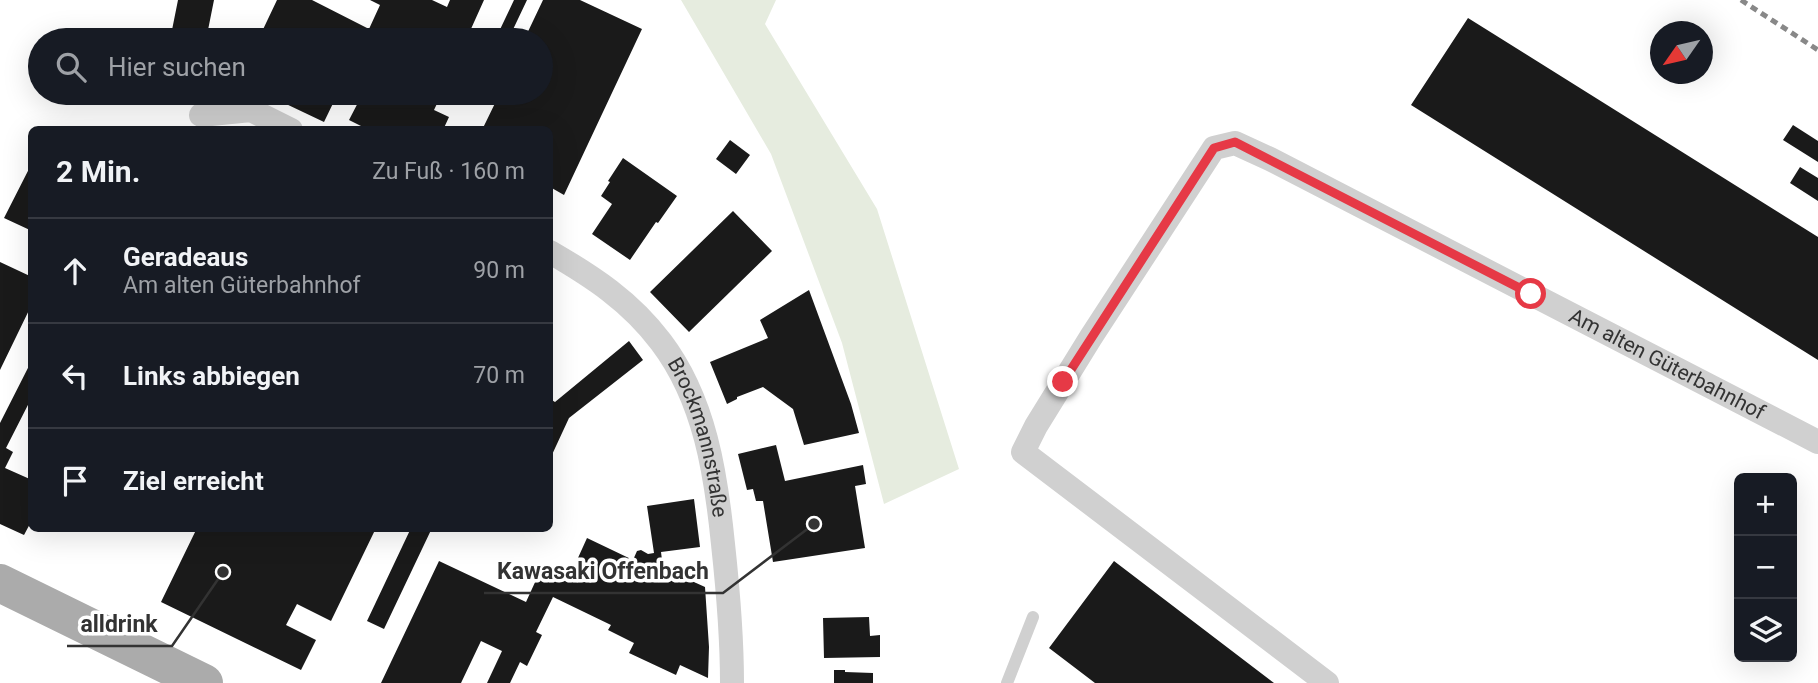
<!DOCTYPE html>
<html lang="de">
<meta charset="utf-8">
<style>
body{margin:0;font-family:Roboto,sans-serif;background:#242831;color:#f1f3f6}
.controls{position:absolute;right:21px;bottom:21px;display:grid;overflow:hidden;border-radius:10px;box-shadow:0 7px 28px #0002}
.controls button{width:63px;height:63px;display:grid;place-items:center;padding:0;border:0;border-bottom:2px solid #363941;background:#171b24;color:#f1f3f6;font:35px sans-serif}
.compass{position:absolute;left:1650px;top:21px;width:63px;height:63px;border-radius:50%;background:#171b24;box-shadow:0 7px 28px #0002;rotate:236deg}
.stop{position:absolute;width:21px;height:21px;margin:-16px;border:5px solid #e63946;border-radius:50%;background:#fff}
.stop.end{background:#e63946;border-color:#fff;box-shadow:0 2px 7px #0008}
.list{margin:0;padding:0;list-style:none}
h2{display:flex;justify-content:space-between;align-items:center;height:91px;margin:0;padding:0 28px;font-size:30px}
h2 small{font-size:23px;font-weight:400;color:#9ea1a6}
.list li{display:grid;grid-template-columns:46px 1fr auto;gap:21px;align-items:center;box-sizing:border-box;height:105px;padding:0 28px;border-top:2px solid #363941}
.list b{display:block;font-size:26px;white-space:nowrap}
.list p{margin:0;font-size:23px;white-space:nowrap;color:#9ea1a6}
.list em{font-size:23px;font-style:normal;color:#9ea1a6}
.icon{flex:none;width:38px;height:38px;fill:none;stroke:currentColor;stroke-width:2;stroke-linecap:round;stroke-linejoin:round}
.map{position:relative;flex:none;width:1818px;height:683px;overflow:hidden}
.search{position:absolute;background:#171b24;box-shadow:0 7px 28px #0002;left:28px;top:28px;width:525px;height:77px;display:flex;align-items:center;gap:18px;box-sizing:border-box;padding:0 24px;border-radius:38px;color:#9ea1a6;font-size:26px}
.panel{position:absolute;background:#171b24;box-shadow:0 7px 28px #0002;left:28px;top:126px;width:525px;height:406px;border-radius:10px}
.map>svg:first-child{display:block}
</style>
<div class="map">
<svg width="1818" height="683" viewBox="0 0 1818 683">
<rect width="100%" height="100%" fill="#fff"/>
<!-- green -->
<path fill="#e6ecdf" d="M681,0h95l-11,24 112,185 82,260 -75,35 -42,-161 -71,-189z"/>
<!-- building -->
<path fill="#1a1a1a" d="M178,0h36l-8,40h-36z
M277,0h35l57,29 11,-24 -10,-5h62l15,7 3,-7h34l-18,40h-208z
M514,0h13l-19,40h-13z
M543,0h37l62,29 -78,166 -14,-8v-57h-68l18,-37h41v-53h-17z
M1468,18l350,219v123l-407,-255z
M263,93h75l-14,29z
M363,93h34l-3,5 9,4 4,-9h35l-8,17 15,7 -6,13h-74l-20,-10z
M1793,125l25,16v21l-35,-22z
M730,140l20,15 -14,19 -20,-15z
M623,158l54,38 -19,27 -2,-1 -26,38 -38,-26 20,-30 -11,-8 9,-14 -2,-1z
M32,163v68l-28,-13z
M1800,167l18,11v23l-28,-18z
M733,211l39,40 -83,81 -39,-40z
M0,262l32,15v27l-32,66z
M809,290l42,114 8,29 -55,12 -11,-36 -30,-22 -26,10v2l-10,5 -17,-42 58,-24 -8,-18z
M629,341l14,19 -74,58 -19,41v-60l5,3z
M32,360v37l-26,51 7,4 -8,16 27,12v40l-8,15 -24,-11v-101z
M776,445l9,36 78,-16 3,19 -11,2 10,62 -92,14 -10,-61h-7l-3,-12 -6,1 -9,-36z
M694,499l6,48 -39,5 2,16 42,19 4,60 -1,31 -28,-13 -4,10 -47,-22 5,-10 -26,-13 3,-5 -58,-28 -17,35 6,3 -15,31 -7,-4 -10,21h-23l15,-32 -21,-10 -20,42h-80l58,-122 87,41 16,-35 26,13 19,-42 46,22 4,-9 4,-1 7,4 6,-1 -7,-47z
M197,528h179l-45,93 -34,-17 -11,21 30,15 -15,30 -140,-68z
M411,528h21l-48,101 -17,-8z
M1114,561l160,122h-179l-46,-35z
M869,617l1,19 10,-1v22l-56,1 -1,-40z
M834,670h11v2l28,1v10h-39z"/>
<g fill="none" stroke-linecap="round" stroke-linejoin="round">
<!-- service -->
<path stroke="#d0d0d0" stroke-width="12" d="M1007,683l26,-66"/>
<!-- minor -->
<g stroke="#d0d0d0" stroke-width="24">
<path d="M201,115l50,-5 40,20"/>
<path id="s1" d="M550,252c43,25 80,49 111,90 44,58 55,132 62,202 5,46 9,92 9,139"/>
<path id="s2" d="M1327,683l-304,-231 13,-26 55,-89 123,-189 21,-5 35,16 548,283"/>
</g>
<!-- primary -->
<path stroke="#ababab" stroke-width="38" d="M0,583l204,100"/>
<!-- rail -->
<path stroke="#888" stroke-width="5" stroke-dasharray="7 5" stroke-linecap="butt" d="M1741,0l77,50"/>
</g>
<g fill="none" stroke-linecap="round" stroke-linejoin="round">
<!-- route -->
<path stroke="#e63946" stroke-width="9" d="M1063,382l151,-234 21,-6 296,152"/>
</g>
<g text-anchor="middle" stroke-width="7" stroke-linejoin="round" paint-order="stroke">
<!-- street labels -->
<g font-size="21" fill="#333" stroke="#fff">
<text dy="7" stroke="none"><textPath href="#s2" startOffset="1248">Am alten Güterbahnhof</textPath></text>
<text dy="7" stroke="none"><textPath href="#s1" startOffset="248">Brockmannstraße</textPath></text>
</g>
</g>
<!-- callouts -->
<path fill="none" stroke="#333" stroke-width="2.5" d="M814 524L723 593H484M223 572L172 646H67"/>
<g fill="#333" stroke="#fff" stroke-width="2.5">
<circle cx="814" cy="524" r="7"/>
<circle cx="223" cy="572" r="7"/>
</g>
<g font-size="23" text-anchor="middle" font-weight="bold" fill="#333" stroke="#fff" stroke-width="7" stroke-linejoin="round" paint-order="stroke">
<text x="603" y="579">Kawasaki Offenbach</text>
<text x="119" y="632">alldrink</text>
</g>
</svg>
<div class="controls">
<button>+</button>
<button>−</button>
<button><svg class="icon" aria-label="layers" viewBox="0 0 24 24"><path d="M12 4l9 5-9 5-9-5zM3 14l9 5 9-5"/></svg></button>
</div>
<svg class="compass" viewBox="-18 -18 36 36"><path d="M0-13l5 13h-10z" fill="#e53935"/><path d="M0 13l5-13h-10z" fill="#9ea1a6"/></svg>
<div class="stop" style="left:1531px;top:294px"></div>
<div class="stop end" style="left:1063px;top:382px"></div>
<div class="search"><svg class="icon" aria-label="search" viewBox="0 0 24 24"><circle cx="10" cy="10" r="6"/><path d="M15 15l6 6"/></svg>Hier suchen</div>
<section class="panel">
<h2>2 Min.<small>Zu Fuß · 160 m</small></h2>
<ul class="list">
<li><svg class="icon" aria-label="ahead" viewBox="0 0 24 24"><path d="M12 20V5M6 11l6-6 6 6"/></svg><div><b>Geradeaus</b><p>Am alten Güterbahnhof</p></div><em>90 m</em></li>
<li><svg class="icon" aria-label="left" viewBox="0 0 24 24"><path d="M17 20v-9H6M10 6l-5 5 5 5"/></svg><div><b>Links abbiegen</b></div><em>70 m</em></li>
<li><svg class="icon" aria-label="arrive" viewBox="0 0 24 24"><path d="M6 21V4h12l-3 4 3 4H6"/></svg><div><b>Ziel erreicht</b></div></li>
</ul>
</section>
</div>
